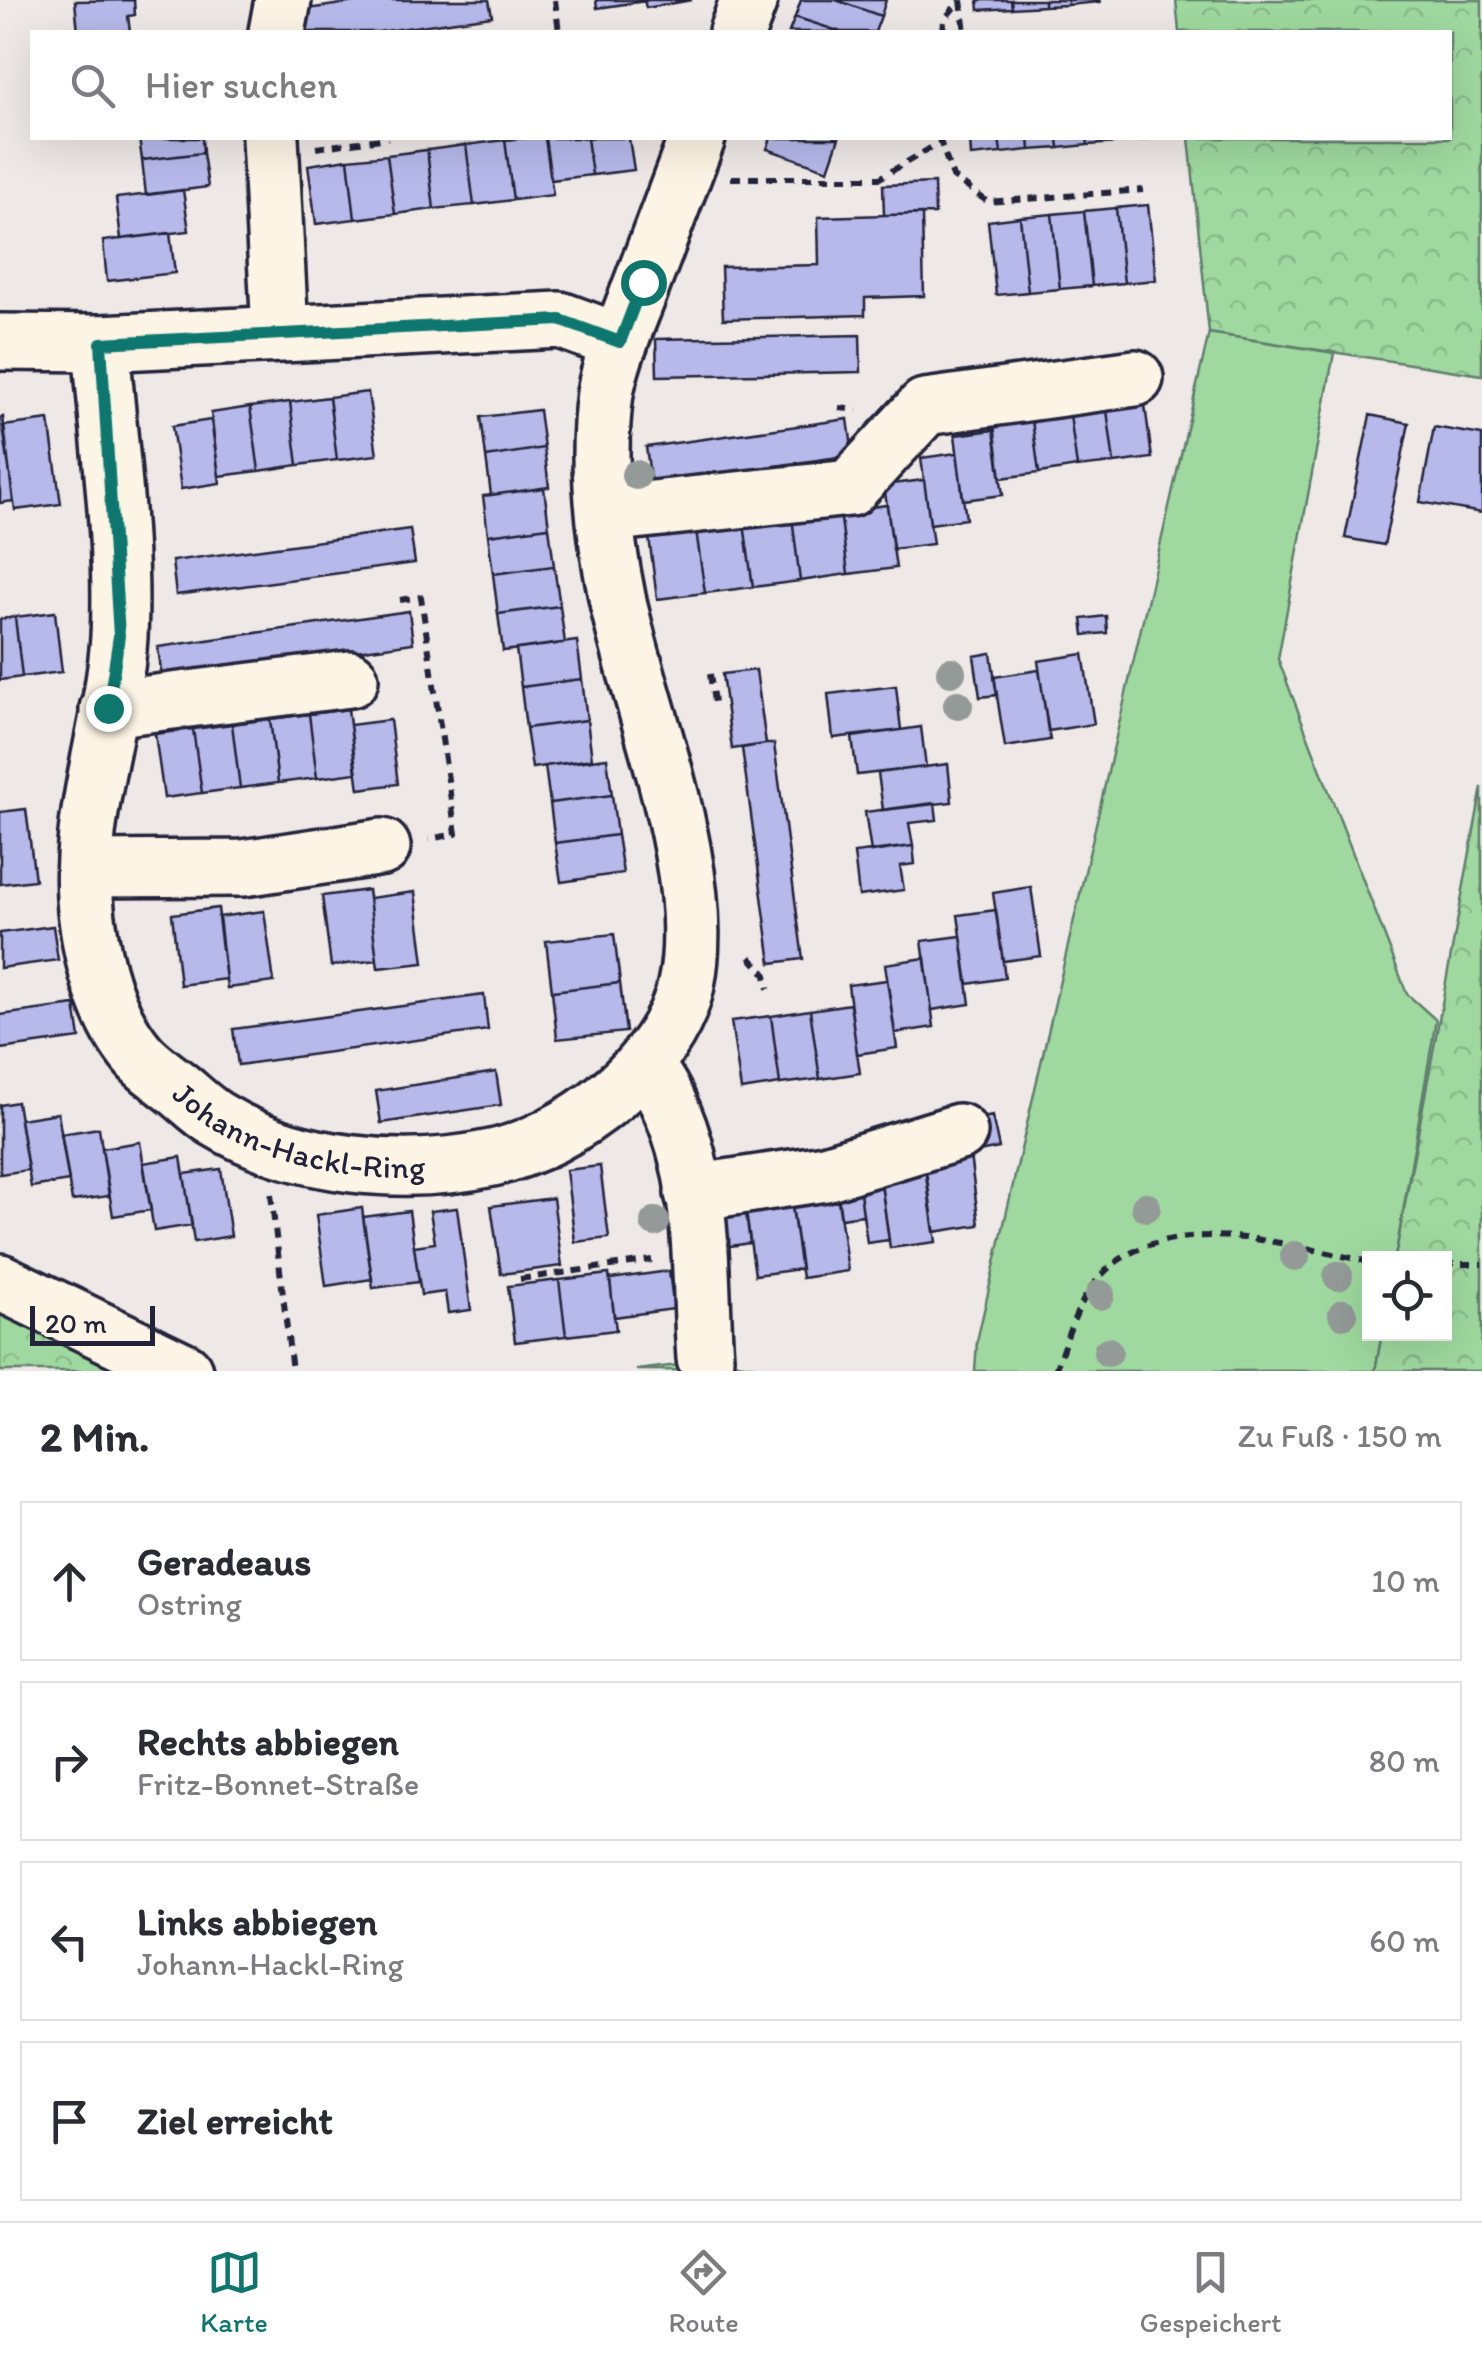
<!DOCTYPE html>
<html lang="de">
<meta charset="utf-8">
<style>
body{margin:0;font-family:Itim,sans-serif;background:#f7f7f7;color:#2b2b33}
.controls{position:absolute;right:30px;bottom:30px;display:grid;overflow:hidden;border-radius:0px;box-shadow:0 10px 40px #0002}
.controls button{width:90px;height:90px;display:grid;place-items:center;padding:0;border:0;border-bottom:2px solid #e1e1e2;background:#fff;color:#2b2b33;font:50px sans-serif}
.scale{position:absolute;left:30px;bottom:25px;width:125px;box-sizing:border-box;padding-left:10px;border:5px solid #22223b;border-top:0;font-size:28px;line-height:35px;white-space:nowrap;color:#22223b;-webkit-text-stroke:8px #fcf5e5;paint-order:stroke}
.stop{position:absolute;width:30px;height:30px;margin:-22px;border:8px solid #0f766e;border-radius:50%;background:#fff}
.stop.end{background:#0f766e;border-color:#fff;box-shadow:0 2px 10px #0008}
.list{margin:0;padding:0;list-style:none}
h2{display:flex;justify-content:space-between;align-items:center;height:130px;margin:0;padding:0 40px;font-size:42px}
h2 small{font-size:32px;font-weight:400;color:#7c7c81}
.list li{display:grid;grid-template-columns:65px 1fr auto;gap:30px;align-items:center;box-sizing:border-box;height:160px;margin:0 20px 20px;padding:0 20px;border:2px solid #e1e1e2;border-radius:0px}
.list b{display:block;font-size:38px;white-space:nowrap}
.list p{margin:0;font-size:32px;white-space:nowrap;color:#7c7c81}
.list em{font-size:32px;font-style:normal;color:#7c7c81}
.icon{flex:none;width:55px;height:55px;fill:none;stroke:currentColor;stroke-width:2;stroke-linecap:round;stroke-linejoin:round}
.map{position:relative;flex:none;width:1482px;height:1371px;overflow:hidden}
.search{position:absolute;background:#fff;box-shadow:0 10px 40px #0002;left:30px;right:30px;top:30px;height:110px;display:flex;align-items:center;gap:25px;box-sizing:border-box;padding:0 35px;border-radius:0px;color:#7c7c81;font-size:38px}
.sheet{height:850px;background:#fff}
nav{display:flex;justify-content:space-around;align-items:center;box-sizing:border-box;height:140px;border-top:2px solid #e1e1e2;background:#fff;font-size:28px;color:#7c7c81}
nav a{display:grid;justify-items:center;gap:5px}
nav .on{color:#0f766e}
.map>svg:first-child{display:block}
</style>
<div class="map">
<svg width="1482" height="1371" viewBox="0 0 1482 1371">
<defs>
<pattern id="forest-crowns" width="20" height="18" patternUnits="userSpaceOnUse" patternTransform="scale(2.5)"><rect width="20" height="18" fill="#9fd99f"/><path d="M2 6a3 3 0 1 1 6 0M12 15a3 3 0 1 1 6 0" fill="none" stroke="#89ba8a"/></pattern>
</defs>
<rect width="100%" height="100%" fill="#eee9e6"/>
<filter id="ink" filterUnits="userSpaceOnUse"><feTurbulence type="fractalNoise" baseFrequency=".01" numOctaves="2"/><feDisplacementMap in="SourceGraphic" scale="20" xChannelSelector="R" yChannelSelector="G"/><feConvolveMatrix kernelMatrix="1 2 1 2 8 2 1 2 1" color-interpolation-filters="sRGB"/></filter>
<g filter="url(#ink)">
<!-- grass -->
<path fill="#9fd99f" stroke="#607e6d" stroke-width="2.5" d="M1209,333l125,20 -56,306 129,335 29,26 -41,238h-25v76h12l-7,37h-400l2,-30z"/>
<!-- forest -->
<path fill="url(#forest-crowns)" stroke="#607e6d" stroke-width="2.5" d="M1176,0h306v375l-273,-42 -20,-195h261v-106h-271z
M1482,787v584h-107l7,-37h62v-76h-49z
M0,1299l136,72h-136z
M721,1360l62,11 -147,-1z"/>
<!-- building -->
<path fill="#b6b9ea" stroke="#22223b" stroke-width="2.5" d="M134,0l1,15 -7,1 2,16h-52l-3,-31z
M368,0h121l3,16 -114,16h-74l-3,-22z
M596,0h48l1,1 -48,7z
M692,0l-46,8 -2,-8z
M801,0h35l45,16 -6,16h-34l-46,-15z
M836,0h50l-5,16z
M978,0h33l1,8 -33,2z
M1011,0h33v6l-32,2z
M1044,0h24v5l-24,1z
M1068,0h31l1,2 -32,3z
M795,17l46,15h-52z
M139,138h63l1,15 -61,7z
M525,138h20l8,57 -40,5 -8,-60z
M545,138h42l5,37 -41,5z
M587,138h42l5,32 -42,5z
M771,138h68l-11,32 -61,-21z
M970,138h29l2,15 -30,3z
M999,138h30l1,12 -29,3z
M1029,138h29l1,10 -29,2z
M1058,138h29l1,7 -29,3z
M1087,138h29l1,5 -29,2z
M1116,138h29l1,2 -29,3z
M505,140l8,60 -39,5 -8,-60z
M466,145l8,60 -40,4 -7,-59z
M427,150l7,59 -39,5 -8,-59z
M203,153l5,34 -62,8 -4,-35z
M387,155l8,59 -40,5 -7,-60z
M348,159l7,60 -39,5 -8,-59z
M934,183l1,31 -51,1 -1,-30z
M183,190l6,41 -68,8 -5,-41z
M1148,205l8,75 -32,3 -8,-75z
M1116,208l8,75 -32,3 -8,-75z
M1084,211l8,75 -32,3 -8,-75z
M922,214l2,82 -59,2v17l-142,4 -2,-52 98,-2 -1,-48z
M1052,214l8,75 -32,3 -8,-75z
M1020,217l8,75 -32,3 -8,-74z
M170,233l5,40 -68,8 -4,-40z
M860,335l1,37 -204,4 -1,-37z
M1143,390l9,68 -38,5 -9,-68z
M368,392l9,63 -40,5 -8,-63z
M1105,395l9,68 -37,4 -9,-67z
M329,397l8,63 -39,5 -8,-63z
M1068,400l9,67 -38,6 -9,-68z
M290,402l8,63 -39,6 -9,-64z
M1030,405l9,68 -38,5 -9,-68z
M250,407l9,64 -40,5 -8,-63z
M539,410l5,38 -58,9 -5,-40z
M1370,415l39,8 -25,122 -39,-7z
M3,417l10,84 -13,2v-85z
M848,419l5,36 -202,28 -5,-36z
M49,420l12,84 -46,6 -12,-84z
M211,420l9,63 -39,6 -9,-63z
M1434,427l48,8v78l-62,-11z
M994,430l9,65 -40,5 -8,-65z
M544,448l5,39 -58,8 -5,-38z
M957,453l9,66 -36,5 -9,-66z
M924,480l9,64 -40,5 -9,-64z
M544,488l5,39 -61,8 -5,-39z
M887,505l9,63 -48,6 -8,-63z
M840,511l8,63 -48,7 -8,-64z
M792,517l8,64 -47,6 -9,-63z
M744,524l9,63 -48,6 -9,-63z
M549,527l5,39 -61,8 -5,-39z
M410,529l5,34 -239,32 -4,-34z
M696,530l9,63 -48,6 -8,-62z
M554,566l6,40 -62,8 -5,-40z
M560,606l5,37 -62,8 -5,-37z
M409,611l4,32 -251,36 -4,-32z
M55,612l7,60 -40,5 -7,-60z
M1106,616l1,17 -23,2 -2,-16z
M15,617l7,60 -22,3v-61z
M577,641l5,38 -61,8 -5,-38z
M991,653l6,42 -17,2 -6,-41z
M1083,654l11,70 -46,7 -10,-70z
M756,670l10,74 -34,5 -10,-75z
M1039,670l11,70 -45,7 -11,-70z
M582,679l5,41 -61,8 -5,-41z
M896,686l5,44 -68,8 -5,-44z
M348,709l8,64 -39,5 -8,-64z
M309,714l8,64 -39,5 -8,-64z
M270,719l8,64 -38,5 -8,-64z
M390,720l8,64 -39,5 -9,-64z
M587,720l5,39 -60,9 -6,-40z
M232,724l8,64 -38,5 -9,-64z
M921,727l5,40 -69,8 -5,-38z
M193,729l9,64 -38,5 -9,-64z
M766,744h8l29,215 -32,4 -29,-215z
M607,758l5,37 -62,8 -5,-37z
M948,764l4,38 -69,8 -5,-37z
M612,795l5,40 -62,8 -5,-40z
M935,803l2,17 -28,3 4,23 -42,6 -6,-40z
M26,809l9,71 -35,4v-72z
M617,835l6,38 -62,9 -6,-39z
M913,846l2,18 -15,2 4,24 -45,6 -5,-43z
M1031,887l10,69 -38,5 -10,-68z
M368,890l9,70 -46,6 -9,-70z
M415,892l9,71 -46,5 -9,-70z
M218,908l8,71 -46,6 -8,-71z
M996,910l9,68 -37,6 -10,-69z
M264,911l10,71 -47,6 -9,-71z
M53,926l5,34 -58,8v-35z
M614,934l6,49 -68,8 -6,-50z
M961,936l9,68 -38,6 -10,-69z
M925,958l9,69 -39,6 -10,-69z
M887,980l10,68 -40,6 -9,-69z
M620,983l6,49 -69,7 -5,-48z
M484,995l4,35 -250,35 -5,-36z
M850,1004l10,69 -40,6 -10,-69z
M75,1005l5,33 -80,11v-34z
M810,1010l10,69 -40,5 -9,-68z
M771,1016l9,68 -39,6 -10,-69z
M496,1072l5,33 -120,18 -5,-32z
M17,1102l11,68 -28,4v-69z
M58,1113l11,68 -38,6 -11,-68z
M992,1116l7,32 -26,5 -7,-31z
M99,1128l10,68 -37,5 -11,-67z
M140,1142l11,68 -38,6 -11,-68z
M970,1155l9,70 -45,7 -10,-71z
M181,1157l11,68 -38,6 -11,-68z
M600,1166l9,72 -34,4 -9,-72z
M879,1168l10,72 -22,3 -10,-72z
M221,1169l10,67 -37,6 -10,-68z
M926,1171l10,71 -46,6 -10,-71z
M859,1184l4,31 -22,3 -4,-31z
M553,1198l9,68 -61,8 -10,-68z
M791,1198l10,71 -46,6 -10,-70z
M838,1200l10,71 -46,7 -10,-71z
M745,1205l5,38 -26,4 -6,-38z
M362,1208l10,71 -46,7 -10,-71z
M457,1208l14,102 -23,3 -3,-21 -24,3 -7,-49 21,-3 -5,-32z
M409,1211l10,71 -46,6 -10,-71z
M669,1271l5,38 -60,8 -4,-38z
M609,1274l7,56 -50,6 -7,-56z
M559,1280l7,56 -51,6 -7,-56z"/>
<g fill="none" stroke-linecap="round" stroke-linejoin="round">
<!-- minor casing -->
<g stroke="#22223b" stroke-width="62">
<g id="minor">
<path d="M277,32l6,-32"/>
<path d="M737,32l12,-32"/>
<path d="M270,138l10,195"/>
<path d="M0,342l101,1 459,-23 60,22"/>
<path id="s1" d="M101,343c7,97 23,198 18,294 -6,94 -45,187 -32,281 6,47 20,100 51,137 9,11 23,20 34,29 15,11 29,26 44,35 78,48 188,58 276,39 77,-17 177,-92 194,-173 24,-114 -46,-275 -69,-388 -13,-64 -21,-139 -12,-204 6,-33 20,-65 32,-96 20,-53 40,-106 60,-159"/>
<path d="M606,514l244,-26 75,-81 210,-29"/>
<path d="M108,709l242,-30"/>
<path d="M85,869l158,-1 139,-21"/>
<path d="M645,1065c63,82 53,195 60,293"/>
<path d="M693,1193l132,-20 134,-41"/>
<path d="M0,1282l184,89"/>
</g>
</g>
<!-- path -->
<path stroke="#22223b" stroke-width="6" stroke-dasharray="10 8" stroke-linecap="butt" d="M555,0l4,32
M961,0l4,32
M943,32l1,-12 16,-20
M939,138l14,39 35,25 155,-12
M316,148l72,-10
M731,178h149l59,-35
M839,408l18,2
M400,600l21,-3 35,237 -27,5
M710,674l5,35
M750,957l16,18 2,14
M271,1194l21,177
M1444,1264h38
M520,1279l132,-19
M1055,1371c11,-30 21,-66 42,-91 64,-75 190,-35 273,-18"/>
<!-- minor -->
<use href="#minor" stroke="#fcf5e5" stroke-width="55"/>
</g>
<!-- trees -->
<g fill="#939a98">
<circle cx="636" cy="475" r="15"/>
<circle cx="951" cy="672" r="15"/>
<circle cx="958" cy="705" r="15"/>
<circle cx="1146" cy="1207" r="15"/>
<circle cx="655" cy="1222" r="15"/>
<circle cx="1295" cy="1256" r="15"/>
<circle cx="1338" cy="1276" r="15"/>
<circle cx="1100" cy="1295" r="15"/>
<circle cx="1343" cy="1314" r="15"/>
<circle cx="1108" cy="1352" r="15"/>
</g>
</g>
<g fill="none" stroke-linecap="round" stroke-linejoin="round" filter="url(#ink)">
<!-- route -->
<path stroke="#0f766e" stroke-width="12" d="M108,708l11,-72 -18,-293 459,-23 60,22 23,-60"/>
</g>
<g text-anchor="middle" stroke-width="10" stroke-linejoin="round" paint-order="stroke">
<!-- street labels -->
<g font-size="32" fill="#22223b" stroke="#fcf5e5">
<text dy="11" stroke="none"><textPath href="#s1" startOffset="912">Johann-Hackl-Ring</textPath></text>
</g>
</g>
</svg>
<div class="controls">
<button><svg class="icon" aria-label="locate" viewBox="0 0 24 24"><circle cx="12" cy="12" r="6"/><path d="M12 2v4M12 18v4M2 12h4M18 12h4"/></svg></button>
</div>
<div class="scale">20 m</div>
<div class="stop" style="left:643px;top:282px"></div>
<div class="stop end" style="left:108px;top:708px"></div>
<div class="search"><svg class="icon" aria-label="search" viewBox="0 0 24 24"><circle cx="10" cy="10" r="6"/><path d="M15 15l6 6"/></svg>Hier suchen</div>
</div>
<section class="sheet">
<h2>2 Min.<small>Zu Fuß · 150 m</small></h2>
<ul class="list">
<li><svg class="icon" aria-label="ahead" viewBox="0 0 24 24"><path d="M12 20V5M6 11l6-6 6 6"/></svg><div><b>Geradeaus</b><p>Ostring</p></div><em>10 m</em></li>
<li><svg class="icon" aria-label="right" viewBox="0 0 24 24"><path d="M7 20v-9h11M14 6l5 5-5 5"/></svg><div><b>Rechts abbiegen</b><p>Fritz-Bonnet-Straße</p></div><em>80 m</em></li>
<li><svg class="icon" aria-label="left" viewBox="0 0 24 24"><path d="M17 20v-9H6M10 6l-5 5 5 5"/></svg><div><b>Links abbiegen</b><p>Johann-Hackl-Ring</p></div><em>60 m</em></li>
<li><svg class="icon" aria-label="arrive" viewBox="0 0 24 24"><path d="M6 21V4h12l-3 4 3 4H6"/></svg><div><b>Ziel erreicht</b></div></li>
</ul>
</section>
<nav>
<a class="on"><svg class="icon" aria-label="map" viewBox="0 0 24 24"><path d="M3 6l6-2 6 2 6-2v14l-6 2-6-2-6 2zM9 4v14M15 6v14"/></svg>Karte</a>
<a><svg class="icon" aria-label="directions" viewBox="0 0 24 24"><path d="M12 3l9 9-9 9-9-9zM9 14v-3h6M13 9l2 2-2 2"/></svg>Route</a>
<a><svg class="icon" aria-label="saved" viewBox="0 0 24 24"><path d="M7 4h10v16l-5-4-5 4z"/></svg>Gespeichert</a>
</nav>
